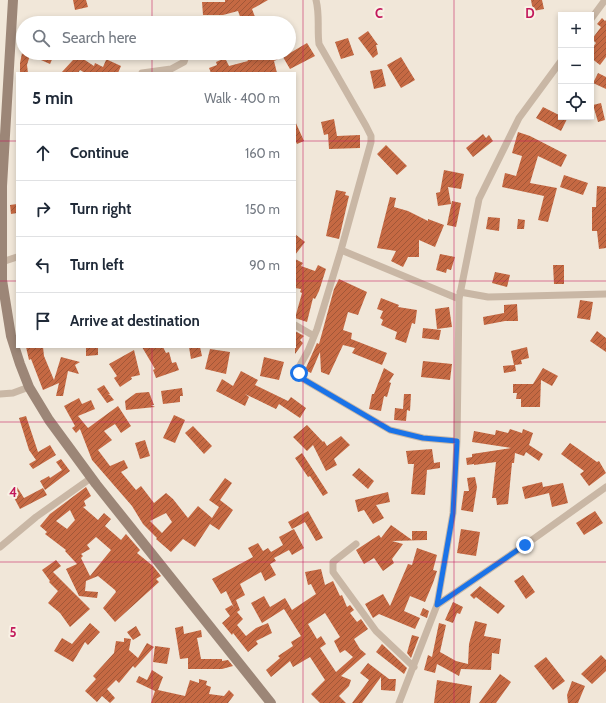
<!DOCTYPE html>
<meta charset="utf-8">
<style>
body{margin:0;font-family:Cabin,sans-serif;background:#f6f6f7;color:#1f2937}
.controls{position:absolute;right:12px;top:12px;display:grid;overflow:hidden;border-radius:0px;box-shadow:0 2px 6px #0003}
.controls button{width:36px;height:36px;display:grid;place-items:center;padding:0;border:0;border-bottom:1px solid #e0e1e3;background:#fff;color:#1f2937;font:20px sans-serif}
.stop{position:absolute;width:12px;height:12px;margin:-9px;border:3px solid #1a73e8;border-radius:50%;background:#fff}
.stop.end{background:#1a73e8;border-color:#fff;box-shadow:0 1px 4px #0008}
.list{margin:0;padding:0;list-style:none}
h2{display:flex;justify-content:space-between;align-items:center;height:52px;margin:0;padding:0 16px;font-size:17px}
h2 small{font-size:13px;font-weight:400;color:#747a83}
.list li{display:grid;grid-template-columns:26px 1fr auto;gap:12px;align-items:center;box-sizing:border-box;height:56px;padding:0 16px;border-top:1px solid #e0e1e3}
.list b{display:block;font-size:15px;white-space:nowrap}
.list em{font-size:13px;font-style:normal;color:#747a83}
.icon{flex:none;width:22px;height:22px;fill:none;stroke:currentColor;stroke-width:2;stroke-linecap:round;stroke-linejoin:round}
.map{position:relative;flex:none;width:606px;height:703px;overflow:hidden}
.search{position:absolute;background:#fff;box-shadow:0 2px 6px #0003;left:16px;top:16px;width:280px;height:44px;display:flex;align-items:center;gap:10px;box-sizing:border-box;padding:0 14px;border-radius:22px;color:#747a83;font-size:15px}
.panel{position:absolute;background:#fff;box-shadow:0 2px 6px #0003;left:16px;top:72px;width:280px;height:276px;border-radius:0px}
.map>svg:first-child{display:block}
</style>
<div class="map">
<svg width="606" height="703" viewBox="0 0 606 703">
<defs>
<pattern id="building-hatch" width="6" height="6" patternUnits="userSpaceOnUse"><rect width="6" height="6" fill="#c56943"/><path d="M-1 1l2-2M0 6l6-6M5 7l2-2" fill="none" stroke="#a15738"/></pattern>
</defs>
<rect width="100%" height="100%" fill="#f1e7d9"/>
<!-- building -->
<path fill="url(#building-hatch)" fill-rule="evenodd" d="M73,0h13l2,7 -13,3z
M225,0h43l-16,9 3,8 -13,5 -4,-11 -15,4h-20l-1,-13h23z
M531,0h11l2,9 -11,2z
M602,18l3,3 1,-1v37l-6,8 -9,-7v-8l5,-7 -4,-4 9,-12 -4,-3z
M368,31l10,14h-2l2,9 -5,4 -15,-20z
M348,38l6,17 -13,4 -6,-17z
M307,43l8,13 -25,13 -7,-12 -9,4 3,12h-66l-2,-5 8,-3 -1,-3 9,-4 4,8 19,-5 -3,-5 6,-3h39z
M22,53l8,2 -3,10 1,8h-8v-10z
M44,53h11l-5,11 -9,-4z
M74,53l20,13 1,-3 8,4 6,-14h18v1l-19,6 13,6 -3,7h-33l-5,-3 -2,3h-17l12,-13z
M401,57l14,23 -14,8 -14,-23z
M382,69l4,17 -12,3 -4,-18z
M598,73l8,4v12l-13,-6z
M601,103l4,17 -7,2 -5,-17z
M543,107l24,12 -6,12 -25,-13z
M334,119l3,17 23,-1v13l-31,1 -1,-15 -4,1 -3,-13z
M295,121l9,20 -7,3 -2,-4z
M518,132l12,4 37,19 -6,12 -23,-11 -8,27 27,5 -9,34 -10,-2 6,-24 -42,-9 3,-14 11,3 6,-20 -10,-3z
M483,134l3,4 3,-3 4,6 -20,16 -7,-9z
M386,145l21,21 -10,9 -20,-21z
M444,170l20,4 -3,15 -13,-2 3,17 -13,2 -2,-13 4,-1z
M564,175l24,8 -5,12 -23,-8z
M597,186l9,1v61l-7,1 -2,-18h-5v-24h4z
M336,190l10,2 -1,3 4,1 -10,43 -13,-3z
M390,197l6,1 -2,9 14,4 20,10v-2l16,6 -9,22 -16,-7v17h-11l-5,10 -12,-6 5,-10 -19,-3z
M452,201l9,2 -5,24 -9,-2z
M17,204v9l-6,1 -1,-9z
M488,217l12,1 -1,13 -13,-2z
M518,219l7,1 -1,9h-7z
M295,234l10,8 -10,13z
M440,254l15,3 -4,13 -4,-1 -1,4 -10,-3z
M295,259l8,4 -2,3 14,5 3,-6 8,4 -7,22 -4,8 -2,-1 -6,24 -12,-4 7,-25 -2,-1 1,-3 -6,-1z
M553,265h11v19h-10z
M495,272l15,3 -3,12 -15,-4z
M339,279l28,13 -9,23 -10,-3 -5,18 9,3 -1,6 36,14 -5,12 -30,-12 3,-5 -12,-3 -14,30 -8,-3 -1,-20 -9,21 -6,-3 12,-27 2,1 15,-55z
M381,298l18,7 -1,2 19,3 -2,14 -3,-1 -6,20 -11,-4 2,-7 -16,-7 2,-5 -3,-2 3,-7 -6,-2z
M580,300l13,2 -3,18 -13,-2z
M517,304l1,17h-13l-21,4 -1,-8 21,-4v-8z
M449,307l3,20 -15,2 -2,-20z
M423,328l18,2 -2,10 -17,-2z
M295,331l9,5 -4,4 3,3 -8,11z
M597,331l9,7v14l-16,-11z
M26,347h17l1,9 10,24 7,-23 19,5 -5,3 4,9 -11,-3 -5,25h-7l3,-13 -16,7 -12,-31 -2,1z
M86,347h12v8l-12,1z
M142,347h21l3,6 3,-1 3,11 4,-1 3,8 -23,8 -3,-8 2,-1z
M189,347h11l2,9 -11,3z
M527,347l2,11 -8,2 1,4 -7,1 1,6 -12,2 -1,-7 11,-1 -3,-14z
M210,349l20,3 -4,22 -21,-5z
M134,350l6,25 -9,2 1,2 -12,8 -6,-9 3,-2 -8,-12z
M264,357l20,5 -5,18 -19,-4z
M423,361l29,3 -2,16 -29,-3z
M384,368l10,6 -5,8 2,1 -4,14 -3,-1 -3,15 -12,-2 3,-15h2z
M543,368l15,8 -6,10 -11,-6 -1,27h-19v-8h-5l1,-6h-4v-9h20z
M241,371l17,9 -3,5 33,16 3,-4 15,11 -6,10 -21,-14 -3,5 -31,-15 4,3 -4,9 -29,-15 6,-12 11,7z
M104,385l6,9 -2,1h2l4,5 -7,3 -10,-14z
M182,388l1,8h-3v6l-17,2 -2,-13z
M149,392l5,13h-3l4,2 -29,3 -1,-9 11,-8z
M404,394h7l-1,17 -3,-1 -1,11 -12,-1 1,-12 8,1z
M79,398l3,6 9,-4 4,9 -17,7 10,12 30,-22 13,20 -10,7 -6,-9 -11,7 8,9 -14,10 12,16 14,-6 4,8 -7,4 15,18 5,-4 13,17 12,-10 7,6 15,19 10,-12 14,12 7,-11 -10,-7 16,-22 7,5 -12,17 13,10 -14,20 -9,-6 -15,23 -12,-8 -12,13 -15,-13 1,-1 -14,-14 -11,-18 -40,-46 -12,-31 -4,4 -4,-5 3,-2 -11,-20zM166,513l6,9 -10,11 -12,-12z
M174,415l11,5 -10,23 -12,-5z
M26,416l12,36 12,-7 6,10 -23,14 -4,-5 7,-4 -7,-10 -10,-32z
M307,425l16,17 1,-1 3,5 14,-10 9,9 -16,14 3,6 -11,6 -13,-26 -6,6 -14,-14z
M193,426l19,20 -8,8 -19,-21z
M510,429l12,4 1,-4 10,4 -4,12 14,9 -4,7 -13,-9 -2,4 -9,-3 -1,10h-2l-4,41 -11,1 -1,-7h-4l4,-36 -22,3v-1l-7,1 -1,-7 6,-1v-3l39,-6 -39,-6 2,-11 21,4 1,-5 12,3z
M145,440l5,16 -10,3 -5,-16z
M570,443l27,19 2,-1 7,12 -17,13 -9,-12 4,-3 -23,-17z
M432,449l2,14 6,-1v6l-13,2 -2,25 -14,-1 3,-30h-6l-2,-13z
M302,453l26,40 -5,3 -13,-20 -2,1 -13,-19z
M61,459l9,12 -25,19 -5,-9 9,-5 1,2 12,-8 -6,-8z
M359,468l15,13 -6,8 -16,-14z
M475,477l2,10 -4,25 -12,-2 3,-19h5l-2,-13z
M542,482l1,5 20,-4 5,20 -16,4 -3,-14 -24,6 -3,-12z
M17,487l7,11 19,-10 4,7 -27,14 -10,-19z
M86,487l5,9 -7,5 2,5 -3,1 15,13 6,-7 7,6 -6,7 16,14 5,-6 14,16 -3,3 16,13 8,10 -5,3 3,3 -44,40 -12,-14 13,-16 -1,-2 -17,-14 -12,5 -1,10 13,1 -1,6 -18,-2 -13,-27 11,-5 -12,-13 1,-1 -21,-16 2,-2 -7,-6 10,-12zM70,510l5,10 -8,9 -11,-8zM96,537l15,13 -21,26 -9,-18 2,-2 -2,-2 9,-5 -3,-4z
M388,492l2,10 -14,3 8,13 -11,6 -9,-14 -6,2 -3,-12z
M308,511l15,27 -7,3 -11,-19 -13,7 -4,-7z
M595,511l8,12 -19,12 -8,-12z
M391,525l21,15v-9h15v9l-35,1 11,3 -11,15 2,4 -11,8 -9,-13 -10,6 -8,-14 23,-15 2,3z
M294,529l10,19 -12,7 -3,-5 -15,8 2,3 -6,3 6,11 -11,6 -4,-9 -21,12 5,11 -9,5 4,10 -3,2 6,7 -6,6 9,11 10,-8 12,-5 4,10 -16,8 2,3 -10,8 -15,-19 -1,2 -10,-12 8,-7 -5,-7 7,-4 2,3 -8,-17 -5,3 -9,-15 41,-22 -5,-9 10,-5 5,8 5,-3 3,4 12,-7 -4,-8z
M461,529l19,3 -4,24 -19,-3z
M417,548l20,7 -4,15 4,1 -4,12 -8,19 -15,-6 -6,15 16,7 -5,11 -36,-15 -6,4 -8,-14 18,-10 7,12 18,-42 4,1z
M56,560l5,6 -8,6 37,37 -20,18 -10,-14 -12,-10 10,-12 -9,-9 1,-1 -8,-11z
M321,569l4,16 8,-4 7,15 2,-1 5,12 3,-2 4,5 -4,3 7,9 4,-3 7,10 -14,10 6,10 6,5 -25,22 10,4 -2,6 -10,10 7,7h-26l-9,-9 14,-14 -15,-23 -17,10 -3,-6 -19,16 -5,-7 14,-12 -2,-2 15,-10 -2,-4 10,-6 -17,-27 -22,14 -11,-20 13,-7 6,11 15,-9 7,12 24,-16 -5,-10 -3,1 -3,-13zM325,613l15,24 -6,4 6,12 5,-3 8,7 -17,15 -16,-24 6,-4 -5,-8 -4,3 -9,-15z
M523,575l12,17 -9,7 -12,-18z
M480,586l25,20 -7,8 -22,-17 -2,2 -4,-4z
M453,602l10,5 -3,7 -3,-1 -4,10 -8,-3z
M423,608l6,3 -2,7 -7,-3z
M475,621l12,3 -3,12 17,3 -2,15 -7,-1 -1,17 -30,-1 -2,7 -22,-12 -2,9 -11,-3 4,-15 4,2 7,-34 7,2 -6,27 16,9 12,3 1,-20z
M90,623l10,9 -12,13 -3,-3 -12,20 -19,-11 8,-13 10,6z
M136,626l5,9 -8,5 -6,-8z
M183,626l1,8 17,-4 1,7 -5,1 4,21h21v2l6,-1 5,6 -11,3h-34v-11l-8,1 -5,-31z
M412,635l7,2 -8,21 -4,-5z
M124,638l7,1 -2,11 9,8 9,-15 7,4 -19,21 -2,-2 -14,17 -3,-3 -9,9 8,9 -5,5 -8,-7 -5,6 -12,-11 11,-12 -3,-3 21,-23 2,-12 8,1z
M382,644l25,24 -3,6 -28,-22z
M155,646l15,2 -3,16 -14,-2z
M601,655l5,5v11l-14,13 -11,-10z
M546,657l19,24 -12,9 -19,-24z
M368,663l21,16h7l-1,12 -14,-1v-13l-19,26h-10l17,-23 -9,-7z
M152,670l11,7 -5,13 27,6 5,-16 9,3v-4l8,2 -1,4 5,2 -2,7 15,2 5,-6 5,5 -6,8h-77l4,-12 -19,-9 3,-6 8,4z
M500,674l11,8 -15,21h-17z
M437,680l35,6 -2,17h-36z
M572,681l13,5 -7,17h-10l-1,-8z"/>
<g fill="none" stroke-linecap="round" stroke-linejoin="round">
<!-- street -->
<path stroke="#c9b7a5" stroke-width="7" d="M316,0c4,15 1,29 3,44l47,82 5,10v6l-30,108 -24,79 -9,22 -9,16v6l4,6 87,51 33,8 34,3
M591,19l14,-19
M142,73l29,-4 13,-7 3,-9
M341,250l118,49
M2,262l15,-5
M460,292l28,5 118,-3
M295,325l19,11
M0,394l13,-1 16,-6
M356,544l-23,18v10l43,59 38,36
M0,547l36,-30 55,-39
M437,605l88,-60 81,-58
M399,703l38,-98 16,-92 4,-72 2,-142 20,-100 40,-81 42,-57"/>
<!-- secondary -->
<path stroke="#9c8677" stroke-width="10" d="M13,0l-11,186v94l9,56 9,28 9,23 20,33 47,64 175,219"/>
</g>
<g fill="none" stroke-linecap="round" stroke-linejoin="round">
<!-- route -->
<path stroke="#1a73e8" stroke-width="5" d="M299,373l4,6 87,51 33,8 34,3 -4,72 -16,92 88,-60"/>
</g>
<!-- grid -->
<path fill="none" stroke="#c2185b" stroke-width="1" stroke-opacity="0.55" d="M152,0v23M303,0v703M454,0v703M152,53v20M0,141h17M295,141h311M0,281h17M295,281h311M152,347v356M0,422h606M0,562h606"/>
<g font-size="13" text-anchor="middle" font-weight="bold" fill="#c2185b" stroke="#f9f1e5" stroke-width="4" stroke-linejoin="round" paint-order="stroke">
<text x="379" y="18">C</text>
<text x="530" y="18">D</text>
<text x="13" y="497">4</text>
<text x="13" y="637">5</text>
</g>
</svg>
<div class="controls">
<button>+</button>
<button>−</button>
<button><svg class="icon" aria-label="locate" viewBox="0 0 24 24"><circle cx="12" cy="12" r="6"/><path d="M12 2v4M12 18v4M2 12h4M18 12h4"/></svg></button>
</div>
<div class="stop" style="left:299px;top:373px"></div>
<div class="stop end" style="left:525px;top:545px"></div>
<div class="search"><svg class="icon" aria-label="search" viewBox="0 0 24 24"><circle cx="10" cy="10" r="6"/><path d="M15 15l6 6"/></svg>Search here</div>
<section class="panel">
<h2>5 min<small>Walk · 400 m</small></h2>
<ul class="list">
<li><svg class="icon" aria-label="ahead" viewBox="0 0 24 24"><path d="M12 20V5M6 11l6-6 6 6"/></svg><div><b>Continue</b></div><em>160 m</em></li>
<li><svg class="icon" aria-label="right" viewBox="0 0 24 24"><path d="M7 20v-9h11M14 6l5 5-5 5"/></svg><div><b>Turn right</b></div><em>150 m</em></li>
<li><svg class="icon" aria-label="left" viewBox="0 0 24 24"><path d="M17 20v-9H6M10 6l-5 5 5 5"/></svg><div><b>Turn left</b></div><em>90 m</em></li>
<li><svg class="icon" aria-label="arrive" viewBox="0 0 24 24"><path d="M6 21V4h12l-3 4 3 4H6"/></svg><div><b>Arrive at destination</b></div></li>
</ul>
</section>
</div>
